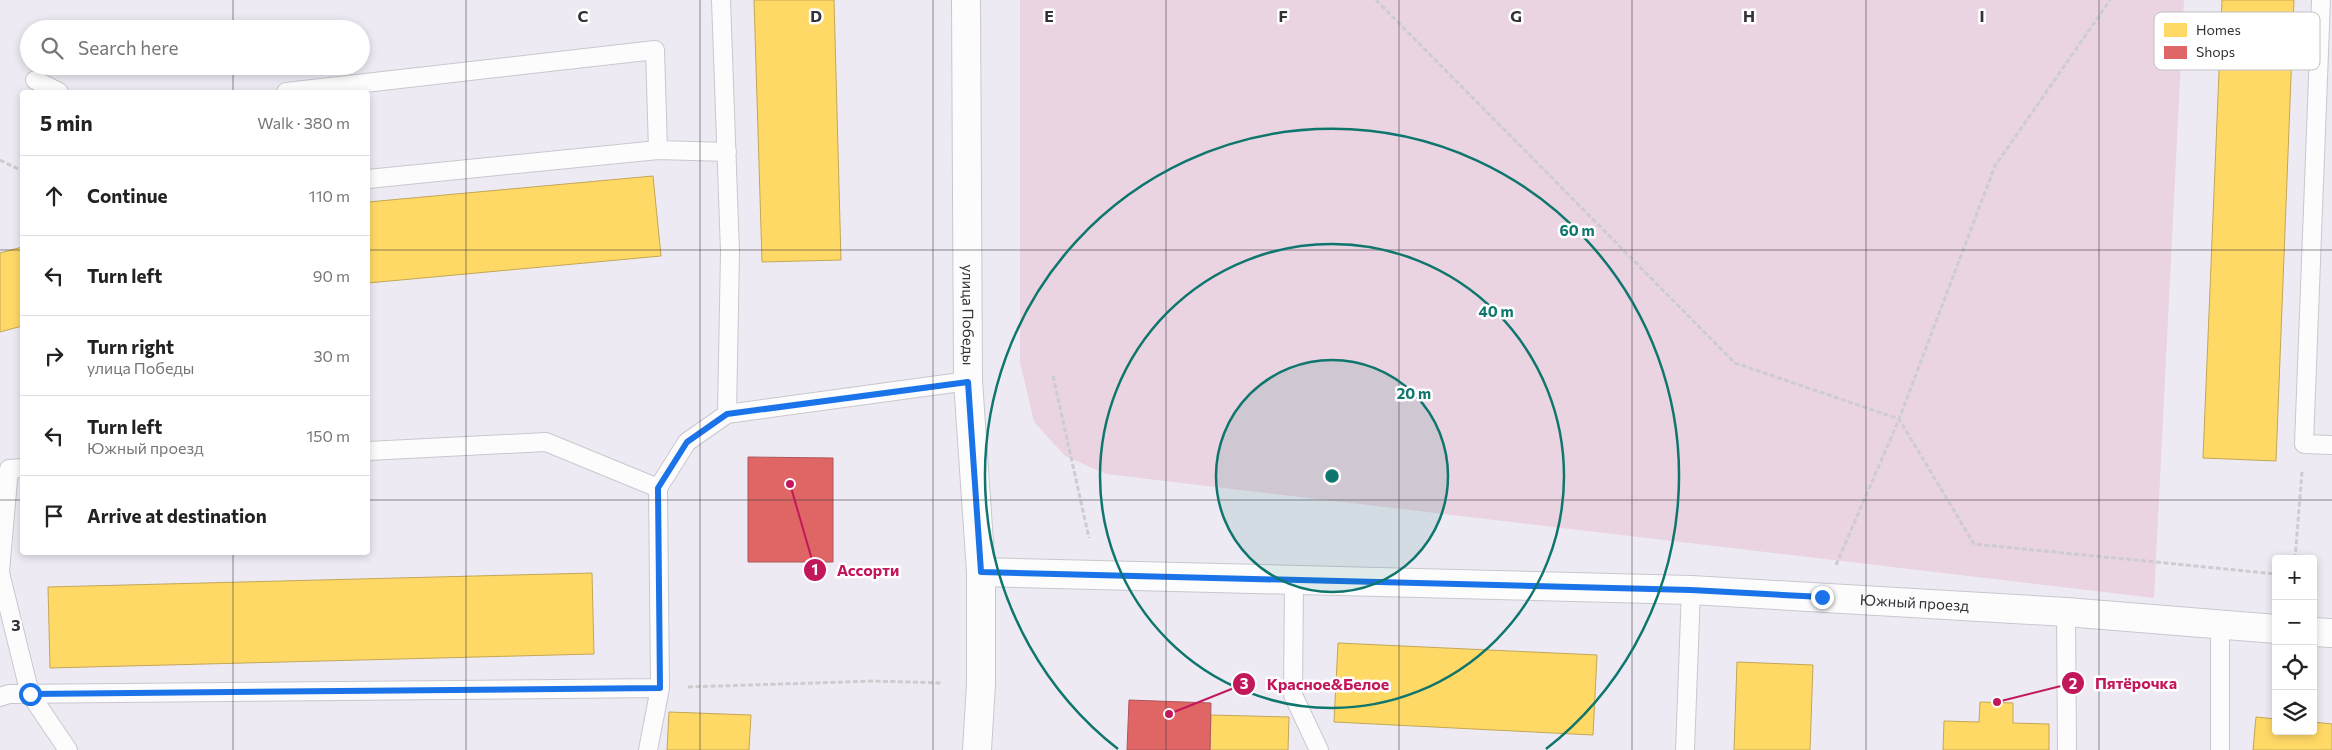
<!DOCTYPE html>
<meta charset="utf-8">
<style>
body{margin:0;font-family:Commissioner,sans-serif;background:#f2f2f2;color:#222}
.controls{position:absolute;right:15px;bottom:15px;display:grid;overflow:hidden;border-radius:5px;box-shadow:0 2px 8px #0003}
.controls button{width:45px;height:45px;display:grid;place-items:center;padding:0;border:0;border-bottom:1px solid #e0e0e0;background:#fff;color:#222;font:25px sans-serif}
.stop{position:absolute;width:15px;height:15px;margin:-11px;border:4px solid #1a73e8;border-radius:50%;background:#fff}
.stop.end{background:#1a73e8;border-color:#fff;box-shadow:0 1px 5px #0008}
.list{margin:0;padding:0;list-style:none}
h2{display:flex;justify-content:space-between;align-items:center;height:65px;margin:0;padding:0 20px;font-size:21px}
h2 small{font-size:16px;font-weight:400;color:#767676}
.list li{display:grid;grid-template-columns:32px 1fr auto;gap:15px;align-items:center;box-sizing:border-box;height:80px;padding:0 20px;border-top:1px solid #e0e0e0}
.list b{display:block;font-size:19px;white-space:nowrap}
.list p{margin:0;font-size:16px;white-space:nowrap;color:#767676}
.list em{font-size:16px;font-style:normal;color:#767676}
.icon{flex:none;width:28px;height:28px;fill:none;stroke:currentColor;stroke-width:2;stroke-linecap:round;stroke-linejoin:round}
.map{position:relative;flex:none;width:2332px;height:750px;overflow:hidden}
.search{position:absolute;background:#fff;box-shadow:0 2px 8px #0003;left:20px;top:20px;width:350px;height:55px;display:flex;align-items:center;gap:12px;box-sizing:border-box;padding:0 18px;border-radius:28px;color:#767676;font-size:19px}
.panel{position:absolute;background:#fff;box-shadow:0 2px 8px #0003;left:20px;top:90px;width:350px;height:465px;border-radius:5px}
.map>svg:first-child{display:block}
</style>
<div class="map">
<svg width="2332" height="750" viewBox="0 0 2332 750">
<rect width="100%" height="100%" fill="#eeeaf4"/>
<!-- green -->
<path fill="#ead4e1" d="M1020,0h1164l-30,598 -1048,-124 -41,-18 -31,-34 -14,-60z"/>
<!-- homes -->
<path fill="#ffd966" stroke="#c2a758" d="M754,0h80l7,260 -79,2z
M2222,0h72l-18,461 -73,-3z
M653,176l8,80 -293,27v-81z
M22,247v79l-22,6v-79z
M592,573l2,81 -544,14 -2,-81z
M1338,643l259,12 -4,80 -259,-13z
M1737,662l76,3 -3,85h-76z
M1980,702l33,1v20l36,1v26h-106l1,-29 35,1z
M669,712l82,3 -2,35h-82z
M1211,715l78,2 -1,33h-78z
M2256,717l20,2v12h37v-9l19,2v26h-79z"/>
<!-- shops -->
<path fill="#e06666" stroke="#ac5658" d="M748,457l85,1v104h-85z
M1129,700l82,3 -1,47h-83z"/>
<g fill="none" stroke-linecap="round" stroke-linejoin="round">
<!-- lane casing -->
<g stroke="#c9c7ce" stroke-width="20">
<path id="lane" d="M721,0l9,252 -3,162
M2321,0l-17,444 28,1
M35,80l24,12
M286,92l369,-42 3,100 69,2
M368,179l290,-29
M368,451l178,-9 112,46
M0,571l9,-102 13,-1
M0,573l30,121 38,56
M1294,580l-1,115 26,55
M2066,612l1,138
M0,697l9,-3 651,-6
M648,750l12,-62 -2,-200 29,-46 40,-28 241,-33
M1685,750l6,-160
M2220,750v-125"/>
</g>
<!-- street casing -->
<g stroke="#c9c7ce" stroke-width="30">
<g id="street">
<path id="s1" d="M981,572l710,18 375,22 210,17"/>
<path d="M2313,632l19,1"/>
</g>
</g>
<!-- secondary casing -->
<g stroke="#c9c7ce" stroke-width="30">
<g id="secondary">
<path id="s2" d="M966,0l2,381 13,191v112l-4,66"/>
</g>
</g>
<!-- path -->
<path stroke="#cdcccf" stroke-width="3" stroke-dasharray="5 2.5" stroke-linecap="butt" d="M1376,0l359,363 164,56 75,125 302,30
M0,160l22,11
M1053,376l36,162
M2295,559l7,-87
M1836,565l63,-146 96,-253 115,-166
M688,687l187,-6 68,2"/>
<!-- lane -->
<use href="#lane" stroke="#fcfcfd" stroke-width="18"/>
<!-- street -->
<use href="#street" stroke="#fcfcfd" stroke-width="28"/>
<!-- secondary -->
<use href="#secondary" stroke="#fcfcfd" stroke-width="28"/>
</g>
<g fill="none" stroke-linecap="round" stroke-linejoin="round">
<!-- route -->
<path stroke="#1a73e8" stroke-width="6" d="M30,694l630,-6 -2,-200 29,-46 40,-28 241,-32 13,190 710,18 131,7"/>
</g>
<!-- grid -->
<path fill="none" stroke="#343137" stroke-width="1" stroke-opacity="0.55" d="M233,0v29M466,0v750M700,0v750M933,0v750M1166,0v750M1399,0v750M1632,0v750M1866,0v750M2099,0v750M233,66v26M0,250h22M368,250h1964M0,500h22M368,500h1964M233,552v198"/>
<!-- distance rings -->
<circle cx="1332" cy="476" r="116" fill="#0f766e" fill-opacity=".12"/>
<g fill="none" stroke="#0f766e" stroke-width="2.5">
<circle cx="1332" cy="476" r="116"/>
<circle cx="1332" cy="476" r="232"/>
<path d="M1118 749A347 347 0 1 1 1546 749"/>
</g>
<g text-anchor="middle" stroke-width="5" stroke-linejoin="round" paint-order="stroke">
<!-- street labels -->
<g font-size="15" fill="#343137" stroke="#fff">
<text dy="5" stroke="none"><textPath href="#s2" startOffset="315">улица Победы</textPath></text>
<text dy="5" stroke="none"><textPath href="#s1" startOffset="934">Южный проезд</textPath></text>
</g>
</g>
<!-- legend -->
<rect x="2154" y="12" width="166" height="58" rx="8" fill="#fff" stroke="#c2c1c3" stroke-width="1"/>
<rect x="2164" y="23" width="23" height="14" fill="#ffd966"/>
<rect x="2164" y="46" width="23" height="13" fill="#e06666"/>
<g font-size="14" fill="#343137">
<text x="2196" y="35">Homes</text>
<text x="2196" y="57">Shops</text>
</g>
<g font-size="16" text-anchor="middle" font-weight="bold" fill="#343137" stroke="#fff" stroke-width="5" stroke-linejoin="round" paint-order="stroke">
<text x="583" y="22">C</text>
<text x="816" y="22">D</text>
<text x="1049" y="22">E</text>
<text x="1283" y="22">F</text>
<text x="1516" y="22">G</text>
<text x="1749" y="22">H</text>
<text x="1982" y="22">I</text>
<text x="16" y="631">3</text>
</g>
<circle cx="1332" cy="476" r="8" fill="#0f766e" stroke="#fff" stroke-width="2.5"/>
<g font-size="15" text-anchor="middle" font-weight="bold" fill="#0f766e" stroke="#fff" stroke-width="5" stroke-linejoin="round" paint-order="stroke">
<text x="1577" y="236">60 m</text>
<text x="1496" y="317">40 m</text>
<text x="1414" y="399">20 m</text>
</g>
<!-- callouts -->
<path fill="none" stroke="#c2185b" stroke-width="2" d="M790 484L815 570M1997 702L2073 683M1169 714L1244 684"/>
<g fill="#c2185b" stroke="#fff" stroke-width="2">
<circle cx="790" cy="484" r="5"/>
<circle cx="1997" cy="702" r="5"/>
<circle cx="1169" cy="714" r="5"/>
<circle cx="815" cy="570" r="12"/>
<circle cx="2073" cy="683" r="12"/>
<circle cx="1244" cy="684" r="12"/>
</g>
<g font-size="15" text-anchor="middle" font-weight="bold" fill="#fff">
<text x="815" y="575">1</text>
<text x="2073" y="689">2</text>
<text x="1244" y="689">3</text>
</g>
<g font-size="16" text-anchor="middle" font-weight="bold" fill="#c2185b" stroke="#fff" stroke-width="5" stroke-linejoin="round" paint-order="stroke">
<text x="868" y="576">Ассорти</text>
<text x="2136" y="689">Пятёрочка</text>
<text x="1328" y="690">Красное&amp;Белое</text>
</g>
</svg>
<div class="controls">
<button>+</button>
<button>−</button>
<button><svg class="icon" aria-label="locate" viewBox="0 0 24 24"><circle cx="12" cy="12" r="6"/><path d="M12 2v4M12 18v4M2 12h4M18 12h4"/></svg></button>
<button><svg class="icon" aria-label="layers" viewBox="0 0 24 24"><path d="M12 4l9 5-9 5-9-5zM3 14l9 5 9-5"/></svg></button>
</div>
<div class="stop" style="left:30px;top:694px"></div>
<div class="stop end" style="left:1822px;top:597px"></div>
<div class="search"><svg class="icon" aria-label="search" viewBox="0 0 24 24"><circle cx="10" cy="10" r="6"/><path d="M15 15l6 6"/></svg>Search here</div>
<section class="panel">
<h2>5 min<small>Walk · 380 m</small></h2>
<ul class="list">
<li><svg class="icon" aria-label="ahead" viewBox="0 0 24 24"><path d="M12 20V5M6 11l6-6 6 6"/></svg><div><b>Continue</b></div><em>110 m</em></li>
<li><svg class="icon" aria-label="left" viewBox="0 0 24 24"><path d="M17 20v-9H6M10 6l-5 5 5 5"/></svg><div><b>Turn left</b></div><em>90 m</em></li>
<li><svg class="icon" aria-label="right" viewBox="0 0 24 24"><path d="M7 20v-9h11M14 6l5 5-5 5"/></svg><div><b>Turn right</b><p>улица Победы</p></div><em>30 m</em></li>
<li><svg class="icon" aria-label="left" viewBox="0 0 24 24"><path d="M17 20v-9H6M10 6l-5 5 5 5"/></svg><div><b>Turn left</b><p>Южный проезд</p></div><em>150 m</em></li>
<li><svg class="icon" aria-label="arrive" viewBox="0 0 24 24"><path d="M6 21V4h12l-3 4 3 4H6"/></svg><div><b>Arrive at destination</b></div></li>
</ul>
</section>
</div>
